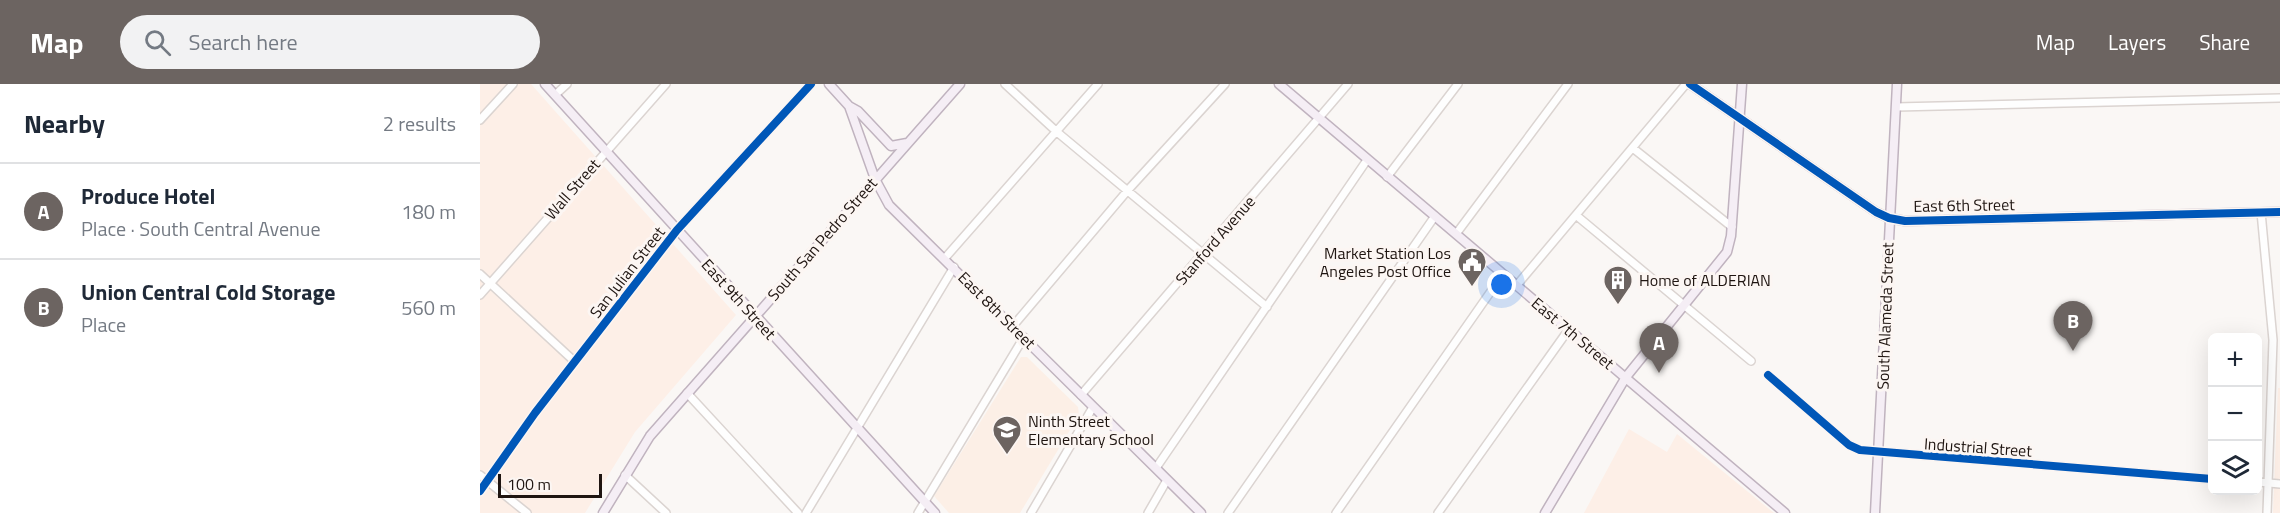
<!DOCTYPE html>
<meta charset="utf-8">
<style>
body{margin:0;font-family:"Titillium Web",sans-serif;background:#f2f2f3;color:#1f2937}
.controls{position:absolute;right:18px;bottom:18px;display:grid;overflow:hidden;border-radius:9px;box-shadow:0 6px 24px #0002}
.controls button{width:54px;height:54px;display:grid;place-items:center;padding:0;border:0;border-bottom:2px solid #e0e1e3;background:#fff;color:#1f2937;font:30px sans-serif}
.scale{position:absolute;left:18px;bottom:15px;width:104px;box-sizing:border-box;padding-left:6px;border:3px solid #1f1511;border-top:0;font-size:16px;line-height:21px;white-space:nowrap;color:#1f1511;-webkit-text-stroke:4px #fcf6f3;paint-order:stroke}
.you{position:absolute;left:1022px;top:201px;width:21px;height:21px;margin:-15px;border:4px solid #fff;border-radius:50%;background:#1a73e8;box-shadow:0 0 0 9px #1a73e833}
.badge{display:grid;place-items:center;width:39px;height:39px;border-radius:50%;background:#6c6461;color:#fff;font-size:20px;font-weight:700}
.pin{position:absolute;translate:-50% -50px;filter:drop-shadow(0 2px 3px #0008)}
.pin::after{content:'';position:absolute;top:32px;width:21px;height:18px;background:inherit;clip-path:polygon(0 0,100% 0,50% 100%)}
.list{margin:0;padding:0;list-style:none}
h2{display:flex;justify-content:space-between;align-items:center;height:78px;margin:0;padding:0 24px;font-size:26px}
h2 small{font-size:20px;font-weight:400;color:#747a83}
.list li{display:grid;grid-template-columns:39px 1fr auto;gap:18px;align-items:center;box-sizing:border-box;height:96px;padding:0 24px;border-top:2px solid #e0e1e3}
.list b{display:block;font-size:22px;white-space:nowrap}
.list p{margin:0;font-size:20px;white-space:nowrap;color:#747a83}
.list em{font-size:20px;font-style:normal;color:#747a83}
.icon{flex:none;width:33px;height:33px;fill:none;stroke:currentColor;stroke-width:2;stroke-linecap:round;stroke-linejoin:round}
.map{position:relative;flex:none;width:1800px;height:429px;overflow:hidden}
header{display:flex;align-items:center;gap:36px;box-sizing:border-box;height:84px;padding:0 30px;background:#6c6461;color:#fff}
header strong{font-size:28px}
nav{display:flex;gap:33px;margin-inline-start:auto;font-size:21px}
.search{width:420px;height:54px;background:#f2f2f3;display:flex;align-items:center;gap:15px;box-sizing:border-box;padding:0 21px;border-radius:33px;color:#747a83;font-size:22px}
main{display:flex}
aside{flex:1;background:#fff}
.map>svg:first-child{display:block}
</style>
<header>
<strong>Map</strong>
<div class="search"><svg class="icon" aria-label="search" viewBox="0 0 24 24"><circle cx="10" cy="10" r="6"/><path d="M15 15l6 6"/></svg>Search here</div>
<nav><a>Map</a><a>Layers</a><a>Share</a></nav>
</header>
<main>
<aside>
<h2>Nearby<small>2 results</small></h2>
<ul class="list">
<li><span class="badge">A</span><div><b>Produce Hotel</b><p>Place · South Central Avenue</p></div><em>180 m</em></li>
<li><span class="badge">B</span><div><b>Union Central Cold Storage</b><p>Place</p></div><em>560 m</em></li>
</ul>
</aside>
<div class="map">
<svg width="1800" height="429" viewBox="0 0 1800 429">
<rect width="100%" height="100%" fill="#faf7f5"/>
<!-- commercial -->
<path fill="#fdefe7" d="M0,0h51l205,231 -101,117 -50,81h-105z
M1798,304h2v125h-7z
M1149,345l38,23 10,-18 97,79h-190z"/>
<!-- education -->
<path fill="#fcefe6" d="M541,273h6l51,50 1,8 -59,98h-71l-15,-17z"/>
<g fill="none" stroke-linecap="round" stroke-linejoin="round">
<!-- minor casing -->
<g stroke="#dbd4d1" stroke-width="10">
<path id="minor" d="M525,0l52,48 210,175
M75,11l12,-11
M1416,23l384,-9
M0,36l33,-36
M1154,65l98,78
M907,93l71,-93
M1781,128l12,128 -6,173
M1097,132l174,145
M976,150l112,-150
M465,174l153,-174
M0,190l94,87
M1037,201l169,-201
M0,211l186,-211
M533,242l115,-136 97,-106
M1288,291l81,70 11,5 352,29
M207,309l111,120
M601,311l267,-311
M676,384l211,-308
M0,391l47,38
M145,391l41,38
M1778,398l22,2
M0,407l55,-78 142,-183 134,-146
M326,429l148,-246
M438,429l106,-176
M551,429l62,-106
M668,429l19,-33
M748,429l207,-297
M856,429l167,-239
M958,429l131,-184"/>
</g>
<!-- major casing -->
<g stroke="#c0b3bf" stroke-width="11">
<path id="major" d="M65,0l390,429
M349,0l20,22 26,73 14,26 312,308
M799,0l506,429
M1210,0l186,128 13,6 16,3 375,-9
M369,22l9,5 33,35 16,-3
M123,429l47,-77 310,-352
M1065,429l81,-136 101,-125 4,-16 11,-152
M1395,429l22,-429"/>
</g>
<!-- minor -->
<use href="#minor" stroke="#fefefe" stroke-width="7"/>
<!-- major -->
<use href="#major" stroke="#f5eef5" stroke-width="8"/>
<!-- cycleway casing -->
<g stroke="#fcf6f3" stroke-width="11">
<path id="cycleway" d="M1210,0l186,128 13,6 16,3 375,-9
M1288,291l81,70 11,5 352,29
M0,407l55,-78 142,-183 134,-146"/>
</g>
<!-- cycleway -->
<use href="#cycleway" stroke="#0057b8" stroke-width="8"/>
</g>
<!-- icons -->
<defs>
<g id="civic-pin" transform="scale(1.5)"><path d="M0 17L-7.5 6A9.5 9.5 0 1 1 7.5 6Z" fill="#6c6461" stroke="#fcf6f3"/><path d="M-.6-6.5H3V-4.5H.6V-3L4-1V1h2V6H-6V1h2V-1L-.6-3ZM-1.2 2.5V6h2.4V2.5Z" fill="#fff"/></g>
<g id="building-pin" transform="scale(1.5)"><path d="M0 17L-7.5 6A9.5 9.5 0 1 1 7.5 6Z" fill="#6c6461" stroke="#fcf6f3"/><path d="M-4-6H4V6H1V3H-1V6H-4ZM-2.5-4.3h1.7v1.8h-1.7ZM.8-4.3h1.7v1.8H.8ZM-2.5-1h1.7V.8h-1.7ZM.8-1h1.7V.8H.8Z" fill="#fff"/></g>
<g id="school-pin" transform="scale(1.5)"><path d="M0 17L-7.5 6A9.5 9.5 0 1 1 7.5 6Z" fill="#6c6461" stroke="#fcf6f3"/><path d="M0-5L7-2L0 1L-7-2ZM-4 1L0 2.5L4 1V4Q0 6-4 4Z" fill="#fff"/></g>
</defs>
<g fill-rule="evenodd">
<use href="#civic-pin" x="992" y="178"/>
<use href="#building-pin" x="1138" y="196"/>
<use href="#school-pin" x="527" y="346"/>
</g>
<g text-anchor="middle" stroke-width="6" stroke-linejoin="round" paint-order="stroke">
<!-- street labels -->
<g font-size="16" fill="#1f1511" stroke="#fcf6f3">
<text transform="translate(92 105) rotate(-49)" y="6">Wall Street</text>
<text transform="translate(1484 121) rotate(-1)" y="6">East 6th Street</text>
<text transform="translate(342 155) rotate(-49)" y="6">South San Pedro Street</text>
<text transform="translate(735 156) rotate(-49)" y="6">Stanford Avenue</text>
<text transform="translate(147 188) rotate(-52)" y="6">San Julian Street</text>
<text transform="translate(259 215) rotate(48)" y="6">East 9th Street</text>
<text transform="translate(517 226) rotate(45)" y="6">East 8th Street</text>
<text transform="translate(1405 232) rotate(-88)" y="6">South Alameda Street</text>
<text transform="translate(1093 249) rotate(40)" y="6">East 7th Street</text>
<text transform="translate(1498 363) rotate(4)" y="6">Industrial Street</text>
</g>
<!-- poi labels -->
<g font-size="16" fill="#1f1511" stroke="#fcf6f3" text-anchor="start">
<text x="971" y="175" text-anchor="end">Market Station Los<tspan x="971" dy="18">Angeles Post Office</tspan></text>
<text x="1159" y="202">Home of ALDERIAN</text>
<text x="548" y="343">Ninth Street<tspan x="548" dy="18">Elementary School</tspan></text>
</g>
</g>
</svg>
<div class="controls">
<button>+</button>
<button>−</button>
<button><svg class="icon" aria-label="layers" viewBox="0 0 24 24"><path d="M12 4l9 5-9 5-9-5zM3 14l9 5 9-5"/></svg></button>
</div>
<div class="scale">100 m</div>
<div class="you"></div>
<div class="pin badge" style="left:1179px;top:289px">A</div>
<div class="pin badge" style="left:1593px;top:267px">B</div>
</div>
</main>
